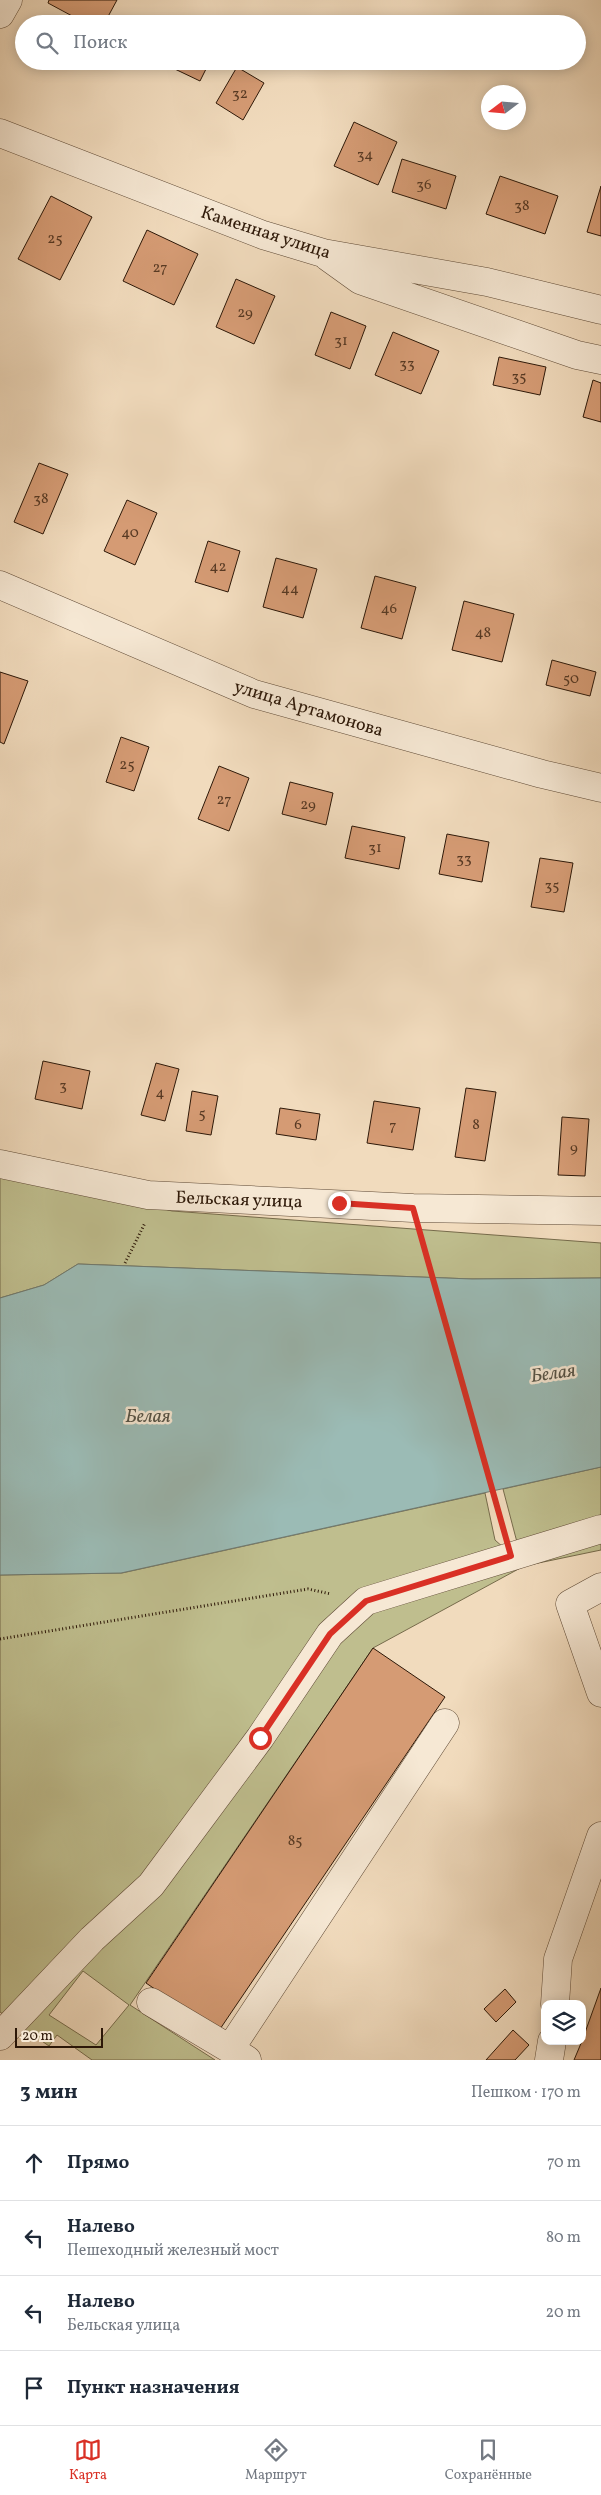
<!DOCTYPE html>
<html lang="ru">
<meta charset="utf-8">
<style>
body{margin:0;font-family:Vollkorn,serif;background:#f2f2f3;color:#1f2937}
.controls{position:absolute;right:15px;bottom:15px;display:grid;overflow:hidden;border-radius:10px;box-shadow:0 2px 12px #0003}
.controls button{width:45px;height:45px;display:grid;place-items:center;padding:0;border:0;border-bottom:1px solid #e0e1e3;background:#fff;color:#1f2937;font:25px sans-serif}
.compass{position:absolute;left:481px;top:85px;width:45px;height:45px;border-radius:50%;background:#fff;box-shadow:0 2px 12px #0003;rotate:254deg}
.scale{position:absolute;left:15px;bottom:12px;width:88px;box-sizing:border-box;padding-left:5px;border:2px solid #2d1808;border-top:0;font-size:14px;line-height:18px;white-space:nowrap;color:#2d1808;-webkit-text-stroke:4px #f6e8d4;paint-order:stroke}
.stop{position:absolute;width:15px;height:15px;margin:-11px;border:4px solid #d93025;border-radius:50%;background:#fff}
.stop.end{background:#d93025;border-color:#fff;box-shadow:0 1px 5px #0008}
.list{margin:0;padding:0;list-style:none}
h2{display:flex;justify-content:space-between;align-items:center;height:65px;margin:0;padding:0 20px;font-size:21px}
h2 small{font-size:16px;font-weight:400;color:#747a83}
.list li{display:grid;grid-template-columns:32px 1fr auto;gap:15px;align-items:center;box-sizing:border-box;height:75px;padding:0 20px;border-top:1px solid #e0e1e3}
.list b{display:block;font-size:19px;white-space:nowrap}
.list p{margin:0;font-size:16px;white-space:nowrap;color:#747a83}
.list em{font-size:16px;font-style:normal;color:#747a83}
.icon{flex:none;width:28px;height:28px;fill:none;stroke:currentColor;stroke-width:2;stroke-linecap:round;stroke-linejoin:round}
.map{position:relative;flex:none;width:601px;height:2060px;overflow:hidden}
.search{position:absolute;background:#fff;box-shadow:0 2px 12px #0003;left:15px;right:15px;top:15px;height:55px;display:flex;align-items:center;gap:12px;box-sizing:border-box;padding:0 18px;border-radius:28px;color:#747a83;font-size:19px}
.sheet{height:365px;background:#fff}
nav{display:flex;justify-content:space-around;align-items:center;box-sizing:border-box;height:70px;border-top:1px solid #e0e1e3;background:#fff;font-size:14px;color:#747a83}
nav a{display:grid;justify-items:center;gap:2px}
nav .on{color:#d93025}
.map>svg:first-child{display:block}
</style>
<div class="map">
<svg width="601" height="2060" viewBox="0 0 601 2060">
<rect width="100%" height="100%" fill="#f1dbbd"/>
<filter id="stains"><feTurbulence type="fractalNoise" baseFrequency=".004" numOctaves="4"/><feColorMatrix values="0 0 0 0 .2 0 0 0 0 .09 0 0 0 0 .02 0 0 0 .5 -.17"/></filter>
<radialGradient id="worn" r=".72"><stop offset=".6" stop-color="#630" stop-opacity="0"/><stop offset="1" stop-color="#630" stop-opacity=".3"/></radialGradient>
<!-- green -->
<path fill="#bfbe8e" stroke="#766b4b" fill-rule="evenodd" d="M0,1165l172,46 429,32v35l-129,1 -394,-15 -34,21 -44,13z
M601,1467v83l-77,16 -151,82 -243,357 85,55h-123l-35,-25 -8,11 -49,-34v-437l122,-2 363,-80 10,47 28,25 -20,-76zM83,1971l46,34 -33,40 -47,-30z"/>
<!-- water -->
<path fill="#9bbbb5" stroke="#6f7a70" d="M78,1264l394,15 129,-1v189l-480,106 -121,2v-277l44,-13z"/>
<!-- building -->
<path fill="#d59b74" stroke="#2d1808" d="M49,0h68l-13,24h-17l-39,-21z
M162,17l13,7h-16z
M158,61h52l-10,20z
M237,67l27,16 -21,37 -27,-17z
M354,122l43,20 -19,43 -44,-19z
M402,159l54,17 -10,33 -54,-17z
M500,176l58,20 -13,38 -59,-20z
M601,186v50l-14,-4z
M51,196l41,21 -32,63 -42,-21z
M147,230l51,24 -24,51 -51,-24z
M236,279l39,17 -21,48 -38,-17z
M331,312l35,14 -16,43 -35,-14z
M393,332l46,19 -18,43 -46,-19z
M499,357l47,10 -6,28 -47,-10z
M593,380l8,3v39l-18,-5z
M39,463l29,11 -25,60 -29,-12z
M127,500l30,13 -22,52 -31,-14z
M208,541l32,10 -12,41 -33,-10z
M276,558l41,11 -14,49 -40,-11z
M375,576l41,11 -14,52 -41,-11z
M464,601l50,13 -12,48 -50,-12z
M552,660l44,12 -6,24 -44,-11z
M0,672l28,9 -24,63 -4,-2z
M121,737l28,10 -15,44 -28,-9z
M219,766l30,12 -20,53 -31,-12z
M290,782l43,11 -7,32 -44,-11z
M352,826l53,11 -6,32 -54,-11z
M447,834l42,8 -7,40 -43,-8z
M540,858l33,5 -9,49 -33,-5z
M43,1061l47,10 -8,38 -47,-10z
M156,1063l23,6 -14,52 -24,-6z
M466,1088l30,4 -11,69 -30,-4z
M192,1091l26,5 -7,39 -25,-4z
M374,1101l46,7 -7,42 -46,-7z
M280,1108l40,6 -4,26 -40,-6z
M562,1117l27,2 -4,57 -27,-1z
M373,1648l72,49 -227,335 -72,-49z
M601,1988v72h-27l8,-19z
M505,1989l11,13 -20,20 -12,-13z
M513,2030l16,15 -14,15h-29z"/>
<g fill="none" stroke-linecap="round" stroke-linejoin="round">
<!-- minor casing -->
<g stroke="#5e4935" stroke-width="29">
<path id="minor" d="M0,14l8,-14
M0,133l263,102 60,18 164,29 114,28
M328,257l32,23 217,75 24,5
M0,585l254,109 288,80 59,14
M0,1164l148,31 265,13 188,3
M601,1587l-31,17 31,89
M151,2002l79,47
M555,2004l3,-45 43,-123
M0,2036l92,-97 59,-54 109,-147 70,-104 36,-33 235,-72
M247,2060l-17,-11 215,-326
M549,2060l3,-19"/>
</g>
<!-- path -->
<path stroke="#2d1808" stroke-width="3" stroke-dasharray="1 2.5" stroke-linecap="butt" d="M421,1236l82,292
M125,1263l20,-40
M0,1639l308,-50 23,5"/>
<!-- minor -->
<use href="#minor" stroke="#f6e8d4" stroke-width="28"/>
</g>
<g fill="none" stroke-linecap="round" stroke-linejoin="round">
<!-- route -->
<path stroke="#d93025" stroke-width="6" d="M260,1738l70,-104 36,-33 145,-45 -98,-348 -74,-5"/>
</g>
<g text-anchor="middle" stroke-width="5" stroke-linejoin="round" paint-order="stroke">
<!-- number labels -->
<g font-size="15" fill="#573923">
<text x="240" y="98">32</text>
<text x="365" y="159">34</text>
<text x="424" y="189">36</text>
<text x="522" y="210">38</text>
<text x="55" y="243">25</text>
<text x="160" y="272">27</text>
<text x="245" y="317">29</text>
<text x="341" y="345">31</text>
<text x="407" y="368">33</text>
<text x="519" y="381">35</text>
<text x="41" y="503">38</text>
<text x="130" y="537">40</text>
<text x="218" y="571">42</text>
<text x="290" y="593">44</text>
<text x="389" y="613">46</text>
<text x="483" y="637">48</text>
<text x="571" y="683">50</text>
<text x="127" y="769">25</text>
<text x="224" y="804">27</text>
<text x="308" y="809">29</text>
<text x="375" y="852">31</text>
<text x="464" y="863">33</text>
<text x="552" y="890">35</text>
<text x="63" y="1090">3</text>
<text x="160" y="1097">4</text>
<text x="202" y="1118">5</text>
<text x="298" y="1129">6</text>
<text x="476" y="1129">8</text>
<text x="393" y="1130">7</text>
<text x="574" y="1152">9</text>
<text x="295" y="1845">85</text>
</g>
<!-- street labels -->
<g font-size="18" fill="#2d1808" stroke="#f6e8d4">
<text transform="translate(266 232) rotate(18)" y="6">Каменная улица</text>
<text transform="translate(309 708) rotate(17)" y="6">улица Артамонова</text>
<text transform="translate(239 1199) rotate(2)" y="6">Бельская улица</text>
</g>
<!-- water labels -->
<g font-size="19" font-style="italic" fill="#545145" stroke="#f6e8d4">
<text transform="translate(553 1372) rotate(-8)" y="7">Белая</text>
<text x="148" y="1422">Белая</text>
</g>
</g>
<rect width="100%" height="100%" filter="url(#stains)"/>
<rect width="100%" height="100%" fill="url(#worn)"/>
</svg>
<div class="controls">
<button><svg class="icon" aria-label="layers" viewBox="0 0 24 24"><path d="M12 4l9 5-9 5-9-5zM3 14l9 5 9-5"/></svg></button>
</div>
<svg class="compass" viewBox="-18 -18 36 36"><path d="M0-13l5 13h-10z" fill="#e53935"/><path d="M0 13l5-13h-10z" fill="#747a83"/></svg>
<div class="scale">20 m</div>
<div class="stop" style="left:260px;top:1738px"></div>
<div class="stop end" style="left:339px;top:1203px"></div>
<div class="search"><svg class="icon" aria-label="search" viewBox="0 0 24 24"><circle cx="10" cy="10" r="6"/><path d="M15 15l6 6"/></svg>Поиск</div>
</div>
<section class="sheet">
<h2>3 мин<small>Пешком · 170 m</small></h2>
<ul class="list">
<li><svg class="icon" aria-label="ahead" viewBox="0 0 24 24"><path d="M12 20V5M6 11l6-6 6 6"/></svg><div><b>Прямо</b></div><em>70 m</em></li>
<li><svg class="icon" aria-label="left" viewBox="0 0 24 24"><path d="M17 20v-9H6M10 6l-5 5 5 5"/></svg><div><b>Налево</b><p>Пешеходный железный мост</p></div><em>80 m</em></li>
<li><svg class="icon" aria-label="left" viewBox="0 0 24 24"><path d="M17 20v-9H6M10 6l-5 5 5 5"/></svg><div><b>Налево</b><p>Бельская улица</p></div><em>20 m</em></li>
<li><svg class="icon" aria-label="arrive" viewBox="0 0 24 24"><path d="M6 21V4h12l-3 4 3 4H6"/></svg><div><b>Пункт назначения</b></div></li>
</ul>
</section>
<nav>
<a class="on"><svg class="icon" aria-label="map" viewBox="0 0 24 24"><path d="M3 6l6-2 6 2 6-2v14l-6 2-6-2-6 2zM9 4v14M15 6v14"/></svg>Карта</a>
<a><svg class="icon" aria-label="directions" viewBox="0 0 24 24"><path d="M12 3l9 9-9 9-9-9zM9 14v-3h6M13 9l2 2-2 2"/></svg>Маршрут</a>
<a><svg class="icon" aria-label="saved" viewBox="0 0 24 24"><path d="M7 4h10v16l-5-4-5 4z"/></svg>Сохранённые</a>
</nav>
